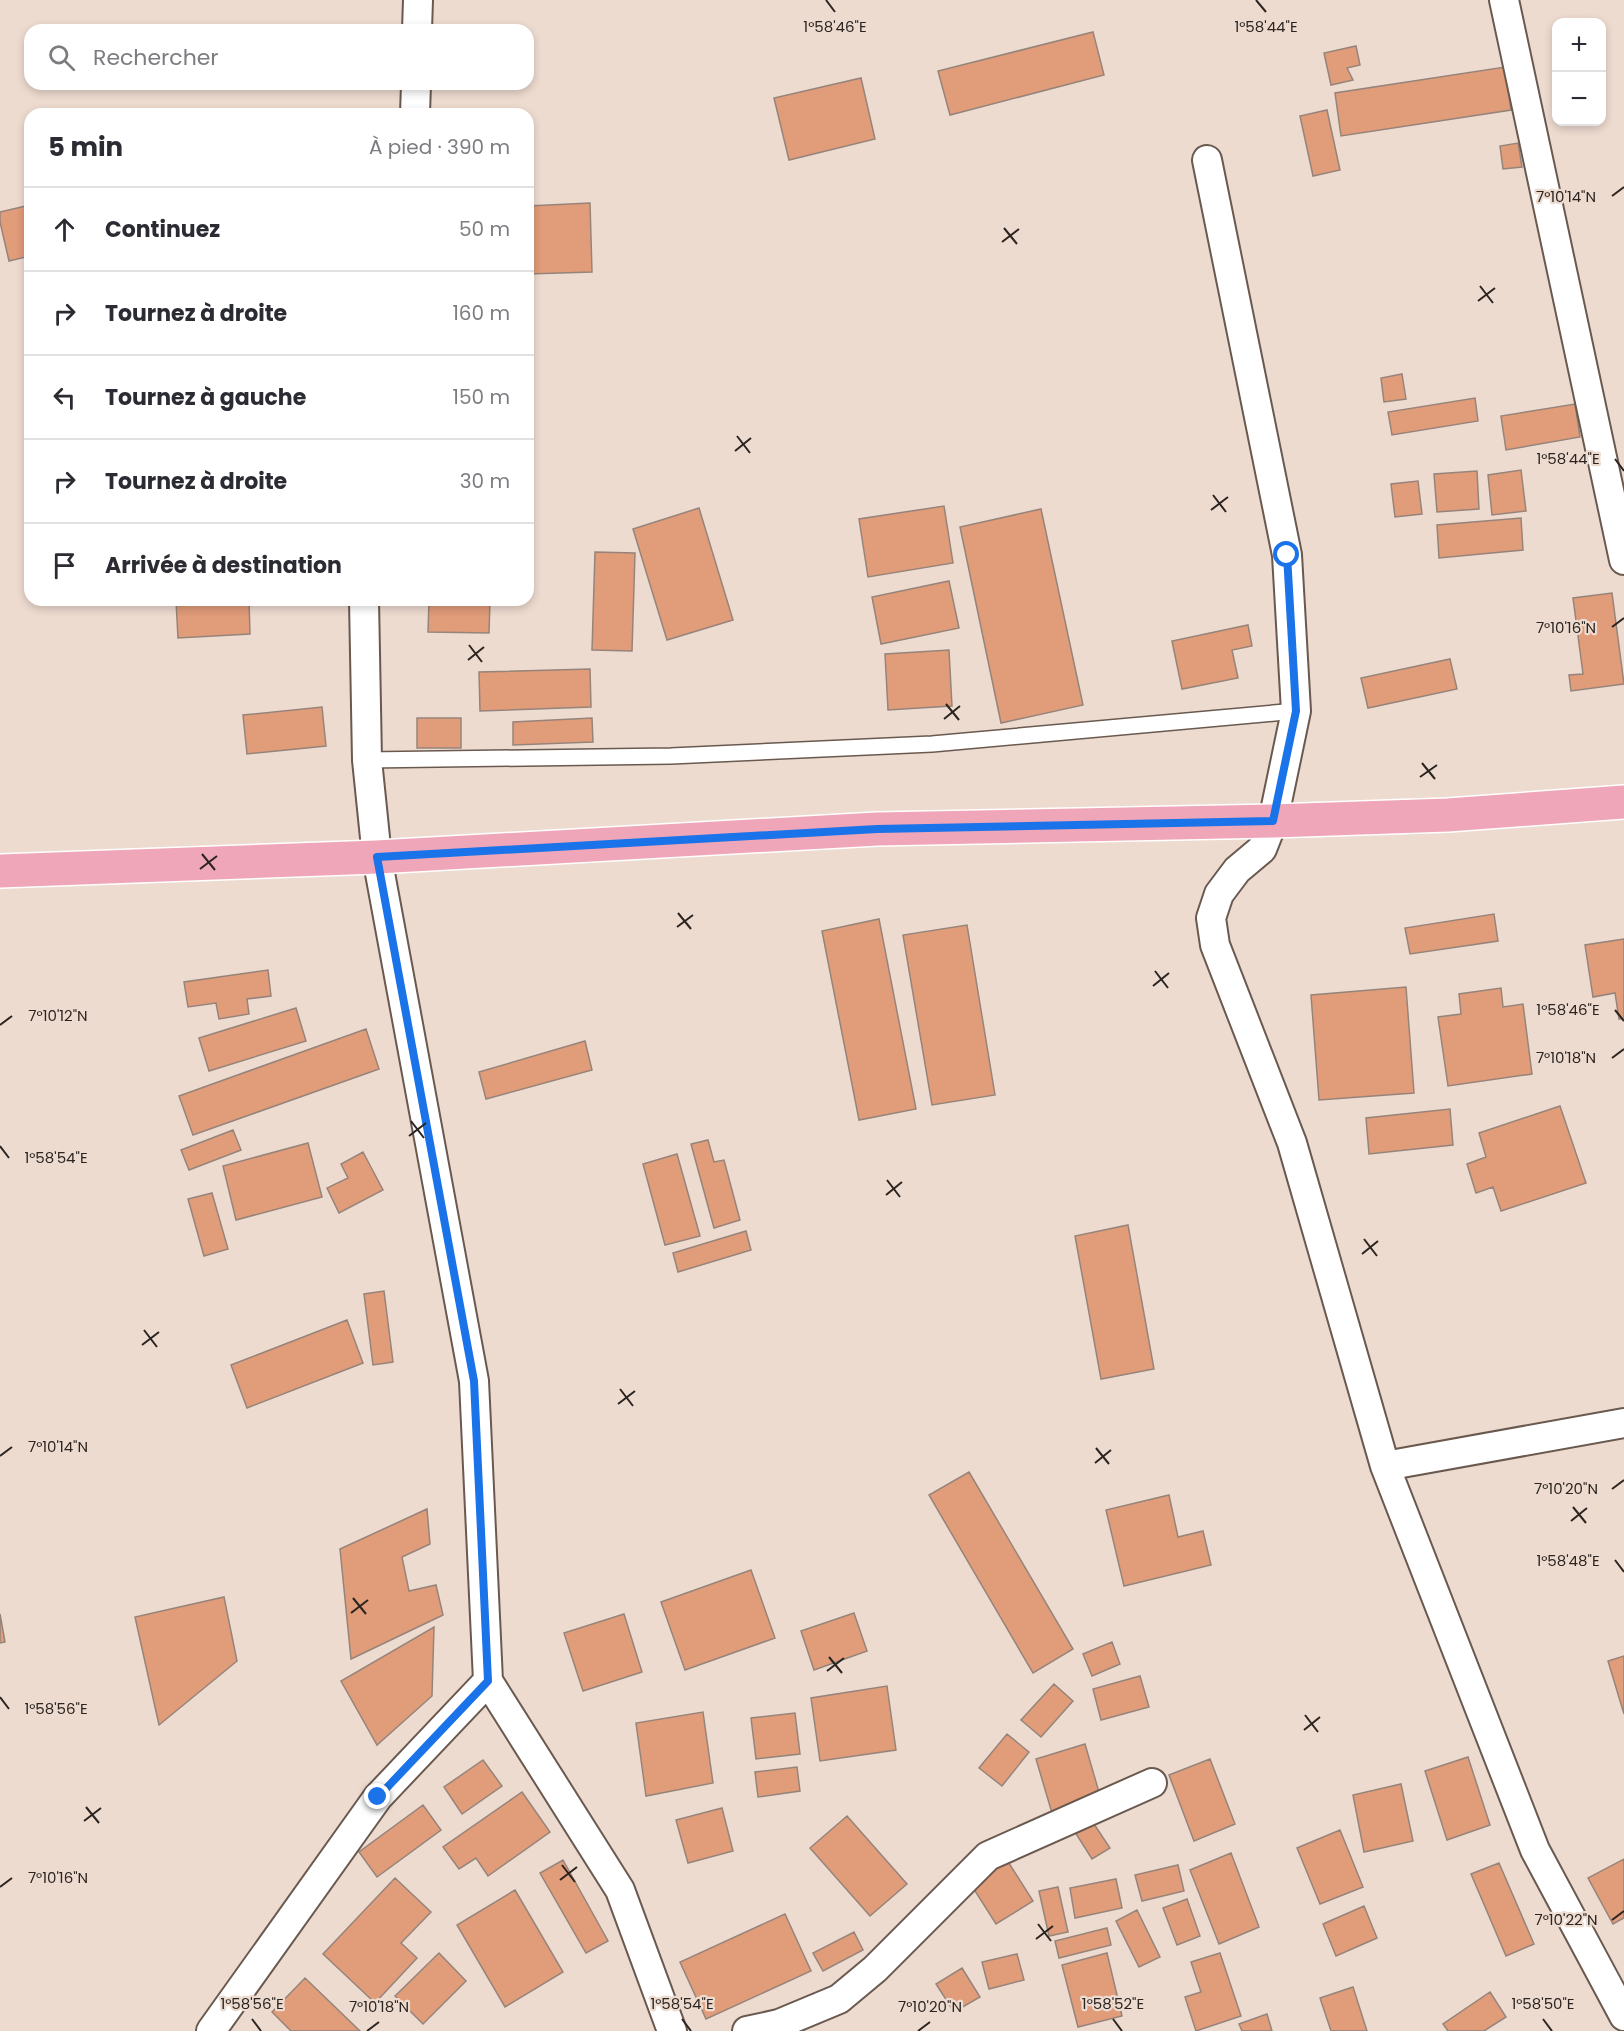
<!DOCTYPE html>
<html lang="fr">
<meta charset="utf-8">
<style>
body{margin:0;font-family:Poppins,sans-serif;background:#f7f7f7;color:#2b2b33}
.controls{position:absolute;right:18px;top:18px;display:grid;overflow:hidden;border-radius:12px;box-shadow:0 3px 9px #0003}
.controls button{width:54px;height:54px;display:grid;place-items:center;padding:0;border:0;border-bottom:2px solid #e1e1e2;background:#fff;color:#2b2b33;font:30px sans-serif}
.stop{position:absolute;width:18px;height:18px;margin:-14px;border:4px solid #1a73e8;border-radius:50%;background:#fff}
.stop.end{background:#1a73e8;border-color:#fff;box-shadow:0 2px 6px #0008}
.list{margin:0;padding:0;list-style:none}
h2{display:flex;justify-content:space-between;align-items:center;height:78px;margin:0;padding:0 24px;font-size:26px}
h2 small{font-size:20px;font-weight:400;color:#7c7c81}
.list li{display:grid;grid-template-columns:39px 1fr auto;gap:18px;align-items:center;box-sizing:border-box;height:84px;padding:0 24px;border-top:2px solid #e1e1e2}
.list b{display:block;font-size:22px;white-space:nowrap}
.list em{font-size:20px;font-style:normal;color:#7c7c81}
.icon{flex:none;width:33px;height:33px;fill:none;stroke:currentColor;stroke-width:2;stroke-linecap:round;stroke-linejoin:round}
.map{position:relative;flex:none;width:1624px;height:2031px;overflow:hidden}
.search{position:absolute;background:#fff;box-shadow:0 3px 9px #0003;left:24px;top:24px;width:510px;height:66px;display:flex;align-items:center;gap:15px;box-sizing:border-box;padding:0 21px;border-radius:18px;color:#7c7c81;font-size:22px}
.panel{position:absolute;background:#fff;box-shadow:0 3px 9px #0003;left:24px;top:108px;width:510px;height:498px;border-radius:18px}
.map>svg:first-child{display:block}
</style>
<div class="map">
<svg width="1624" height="2031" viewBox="0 0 1624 2031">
<rect width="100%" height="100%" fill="#eedbd0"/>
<!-- building -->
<path fill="#e19c79" stroke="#96847b" stroke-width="1.5" d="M1093,32l11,43 -154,40 -12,-44z
M1356,46l4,19 -13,3 6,12 -22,5 -7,-32z
M1505,67l6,43 -170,26 -6,-43z
M861,78l14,61 -86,21 -15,-62z
M1327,110l13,60 -27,6 -13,-60z
M1518,143l4,24 -19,2 -3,-23z
M590,203l2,69 -64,2v-68z
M30,205v51l-21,5 -9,-39v-10z
M1402,374l4,25 -22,3 -3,-24z
M1475,398l3,23 -86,14 -4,-23z
M1575,404l5,33 -74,13 -5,-34z
M1521,470l5,41 -34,4 -4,-40z
M1477,471l2,38 -42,3 -3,-38z
M1418,481l4,33 -27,3 -4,-33z
M944,506l9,57 -85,14 -9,-58z
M699,508l34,112 -66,20 -34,-111z
M1041,509l42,196 -82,18 -41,-196z
M1521,518l2,32 -84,8 -2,-33z
M595,552l40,1 -3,98 -40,-1z
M949,581l10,47 -78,16 -9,-47z
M1612,593l12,91 -53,7 -2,-16 14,-1 -10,-76z
M204,600h45l1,34 -72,4 -2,-37z
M429,600h61l-1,33 -61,-1z
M1248,625l4,21 -20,4 6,28 -56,11 -10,-48z
M949,650l3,56 -64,4 -3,-56z
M1450,659l7,30 -89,19 -7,-30z
M590,669l1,38 -111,4 -1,-39z
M322,707l4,39 -79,8 -4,-39z
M417,718h44v30h-44z
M592,718l1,24 -80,3v-23z
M1494,914l4,27 -88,13 -5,-26z
M879,919l37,190 -57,11 -37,-189z
M967,925l28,170 -63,10 -29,-170z
M1624,939v79l-5,1 -4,-26 -22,4 -8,-52z
M268,970l3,26 -24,3 2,15 -30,5 -3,-16 -28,4 -4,-25z
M1406,987l8,106 -95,7 -8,-105z
M1501,988l2,19 20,-3 9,70 -84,12 -10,-69 23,-3 -2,-20z
M296,1008l10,33 -97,30 -10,-33z
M366,1029l13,40 -186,66 -14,-39z
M585,1041l7,29 -106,29 -7,-27z
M1560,1106l26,77 -85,28 -8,-24 -17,6 -9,-29 19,-7 -7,-24z
M1450,1109l3,36 -84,9 -3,-36z
M233,1130l8,20 -52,20 -8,-20z
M708,1140l6,22 10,-2 16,60 -26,8 -23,-84z
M308,1143l14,54 -86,23 -13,-54z
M363,1152l20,38 -44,23 -12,-25 21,-10 -7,-14z
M677,1154l23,82 -35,9 -22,-81z
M212,1193l16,56 -24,7 -16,-57z
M1128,1225l26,144 -53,10 -26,-143z
M746,1231l5,19 -73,22 -5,-19z
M384,1291l9,71 -20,3 -9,-71z
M347,1320l16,43 -116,45 -16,-43z
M969,1472l104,177 -40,24 -104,-178z
M1169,1495l9,42 25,-6 8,34 -87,21 -18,-76z
M427,1509l3,35 -28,13 7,34 27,-6 7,30 -92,44 -11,-110z
M751,1570l24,68 -90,32 -24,-68z
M224,1597l13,64 -78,64 -24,-108z
M854,1613l13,38 -53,19 -13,-39z
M0,1614l5,28 -5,1z
M624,1614l18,58 -59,19 -19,-58z
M434,1627l-2,69 -55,49 -36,-64z
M1112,1642l8,22 -28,12 -9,-22z
M1624,1656v58l-16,-53z
M1140,1676l9,31 -48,13 -8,-31z
M1054,1684l19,17 -32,36 -20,-17z
M887,1686l9,64 -76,11 -9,-63z
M703,1712l10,71 -67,13 -10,-73z
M795,1713l5,41 -44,5 -5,-41z
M1007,1734l22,18 -27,34 -23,-18z
M1085,1744l16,55 -49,14 -16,-54z
M1468,1757l22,68 -43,15 -22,-69z
M1210,1759l25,65 -41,17 -25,-66z
M483,1760l19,26 -40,28 -18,-27z
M797,1767l3,24 -42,6 -3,-25z
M1401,1784l12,57 -49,11 -11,-57z
M522,1792l28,40 -62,44 -12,-18 -17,11 -16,-22z
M423,1805l18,25 -64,47 -18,-25z
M722,1808l11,43 -45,12 -12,-43z
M847,1816l60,68 -37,32 -60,-68z
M1090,1818l20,30 -18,11 -19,-30z
M1340,1830l23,57 -43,17 -23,-56z
M1231,1853l28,74 -40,17 -29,-74z
M1624,1859v59l-11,6 -25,-46z
M563,1860l45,81 -22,12 -46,-80z
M1007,1860l26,41 -37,23 -26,-41z
M1499,1863l35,81 -28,12 -35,-82z
M1178,1865l6,26 -42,10 -7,-26z
M395,1878l36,34 -30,31 16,15 -42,45 -52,-49z
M1116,1879l6,29 -47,10 -5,-30z
M1058,1887l10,45 -19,4 -10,-45z
M515,1890l48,82 -58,35 -48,-82z
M1187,1899l13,37 -23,9 -14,-37z
M1364,1906l13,32 -41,18 -13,-32z
M1137,1910l23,47 -21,10 -23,-46z
M785,1914l26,57 -105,48 -26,-57z
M1107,1928l4,17 -52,13 -4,-17z
M854,1932l9,18 -40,21 -10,-18z
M439,1953l27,28 -43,43 -28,-28z
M1107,1953l15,63 -44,11 -16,-62z
M1220,1953l21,63 -45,15 -11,-34 16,-5 -10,-30z
M1017,1954l7,26 -35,9 -7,-27z
M962,1968l18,29 -26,15 -18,-28z
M305,1978l55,53h-69l-19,-19z
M1353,1987l14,44h-36l-11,-33z
M1490,1992l16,25 -22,14h-36l-5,-7z
M1267,2014l5,17h-30l-3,-7z"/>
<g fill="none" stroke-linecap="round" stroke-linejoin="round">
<!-- service casing -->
<g stroke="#69594f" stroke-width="18">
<path id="service" d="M367,760l304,-4 261,-12 364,-33"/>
</g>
<!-- minor casing -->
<g stroke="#69594f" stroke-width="32">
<path id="minor" d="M1504,0l120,560
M417,30l1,-30
M415,114l1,-30
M1207,160l80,395 9,156 -23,110 -11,28 -25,21 -18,24 -8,24 4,27 77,198 93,323 150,384 89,166
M364,600l3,160 10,97 97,524 14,300 132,209 52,141
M1385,1466l239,-43
M211,2031l167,-234 110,-116
M747,2031l32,-7 60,-25 36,-30 113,-113 164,-73"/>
</g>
<!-- primary casing -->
<g stroke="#fff" stroke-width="36">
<path id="primary" d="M0,871l377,-14 500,-28 396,-8 175,-6 176,-13"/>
</g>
<!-- service -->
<use href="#service" stroke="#fff" stroke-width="15"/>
<!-- minor -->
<use href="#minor" stroke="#fff" stroke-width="28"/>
<!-- primary -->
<use href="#primary" stroke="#efa6b8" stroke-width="33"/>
</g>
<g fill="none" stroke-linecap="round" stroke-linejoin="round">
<!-- route -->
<path stroke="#1a73e8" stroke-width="8" d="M378,1797l110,-116 -14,-300 -97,-524 500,-28 396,-8 23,-110 -9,-156"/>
</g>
<!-- ticks -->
<path fill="none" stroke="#2b2420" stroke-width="2" d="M826,0l9,12M1256,0l10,12M1612,196l12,-9M1004,228l13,16M1002,242l17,-13M1480,286l13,17M1478,301l17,-13M737,436l13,17M735,451l16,-13M1615,459l9,12M1213,495l13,17M1211,510l17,-13M1612,627l12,-9M469,645l13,17M468,660l16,-13M946,704l13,16M944,719l16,-13M1422,763l13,16M1420,777l17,-12M202,854l13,16M200,869l17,-13M678,913l13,16M677,927l16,-12M1155,971l13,17M1153,986l16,-13M1615,1010l9,11M0,1025l12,-9M1612,1058l12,-9M411,1121l13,17M409,1136l17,-13M0,1146l9,12M887,1180l13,17M886,1195l16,-13M1364,1239l13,17M1362,1254l16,-13M144,1330l13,17M142,1345l17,-13M620,1389l13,17M618,1404l17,-13M1096,1448l13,16M0,1456l12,-9M1095,1463l16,-13M1612,1489l12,-9M1573,1507l13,16M1571,1521l16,-13M1615,1560l9,12M353,1598l13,16M351,1613l17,-13M829,1657l13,16M827,1671l17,-13M0,1697l9,12M1305,1715l13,17M1304,1730l16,-13M86,1807l13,16M84,1821l17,-13M562,1865l13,17M560,1880l17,-13M0,1887l12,-9M1612,1920l12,-9M1038,1924l13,17M1036,1939l17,-13M252,2019l9,12M682,2019l9,12M1113,2019l9,12M1543,2019l9,12M367,2031l12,-9M918,2031l12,-9"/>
<g font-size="15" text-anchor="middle" fill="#2b2420" stroke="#eedbd0" stroke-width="4.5" stroke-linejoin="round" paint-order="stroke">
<text x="835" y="32">1°58'46"E</text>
<text x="1266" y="32">1°58'44"E</text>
<text x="1566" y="202">7°10'14"N</text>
<text x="1568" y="464">1°58'44"E</text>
<text x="1566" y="633">7°10'16"N</text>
<text x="1568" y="1015">1°58'46"E</text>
<text x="58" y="1021">7°10'12"N</text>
<text x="1566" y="1063">7°10'18"N</text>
<text x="56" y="1163">1°58'54"E</text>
<text x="58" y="1452">7°10'14"N</text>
<text x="1566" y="1494">7°10'20"N</text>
<text x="1568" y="1566">1°58'48"E</text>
<text x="56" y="1714">1°58'56"E</text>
<text x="58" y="1883">7°10'16"N</text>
<text x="1566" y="1925">7°10'22"N</text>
<text x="252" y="2009">1°58'56"E</text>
<text x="682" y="2009">1°58'54"E</text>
<text x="1113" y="2009">1°58'52"E</text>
<text x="1543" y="2009">1°58'50"E</text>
<text x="379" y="2012">7°10'18"N</text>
<text x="930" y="2012">7°10'20"N</text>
</g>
</svg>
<div class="controls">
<button>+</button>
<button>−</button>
</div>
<div class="stop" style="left:1287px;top:555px"></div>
<div class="stop end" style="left:378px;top:1797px"></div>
<div class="search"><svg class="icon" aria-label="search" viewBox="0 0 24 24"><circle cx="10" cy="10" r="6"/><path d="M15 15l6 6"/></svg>Rechercher</div>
<section class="panel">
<h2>5 min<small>À pied · 390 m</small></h2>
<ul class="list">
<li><svg class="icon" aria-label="ahead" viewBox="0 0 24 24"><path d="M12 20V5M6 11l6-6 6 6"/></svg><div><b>Continuez</b></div><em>50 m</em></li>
<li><svg class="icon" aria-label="right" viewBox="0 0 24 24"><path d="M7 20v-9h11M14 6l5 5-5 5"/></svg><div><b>Tournez à droite</b></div><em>160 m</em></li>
<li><svg class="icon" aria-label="left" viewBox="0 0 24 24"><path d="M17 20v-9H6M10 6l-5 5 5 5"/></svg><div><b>Tournez à gauche</b></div><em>150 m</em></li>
<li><svg class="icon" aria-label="right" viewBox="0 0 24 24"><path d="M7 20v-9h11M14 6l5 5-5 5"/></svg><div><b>Tournez à droite</b></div><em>30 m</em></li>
<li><svg class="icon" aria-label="arrive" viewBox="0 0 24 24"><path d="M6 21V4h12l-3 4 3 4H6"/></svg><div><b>Arrivée à destination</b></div></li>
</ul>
</section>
</div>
